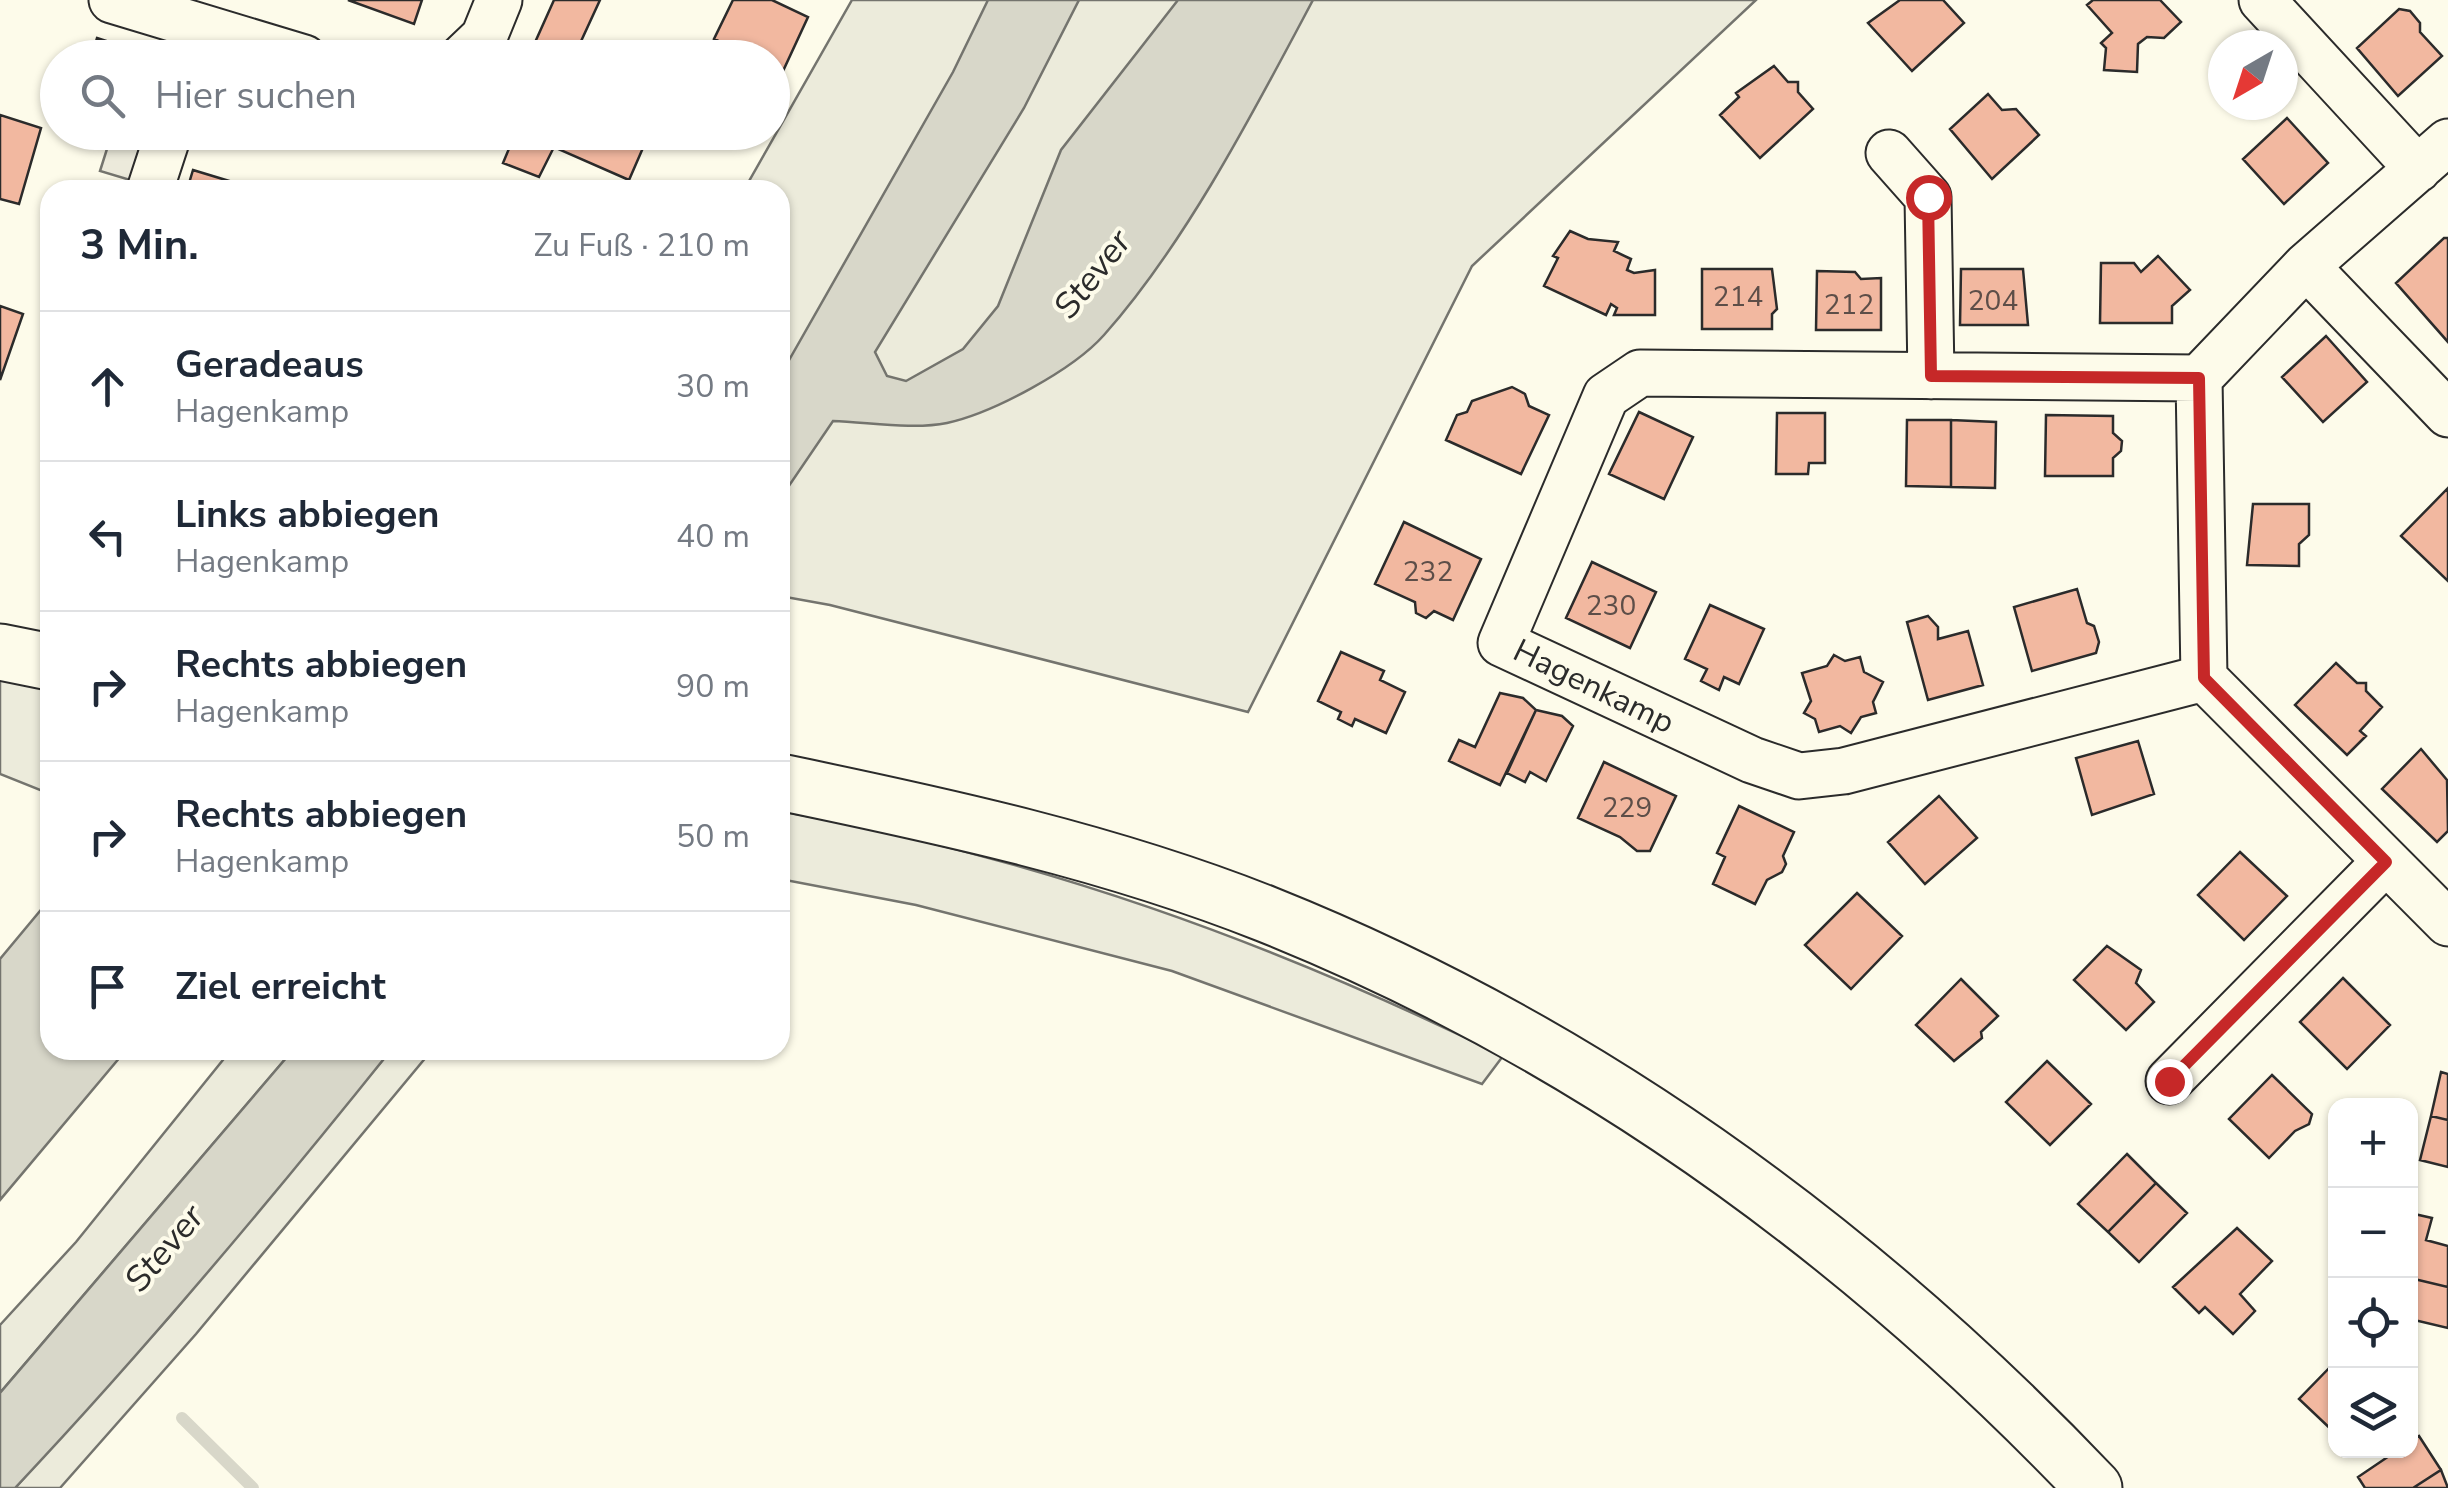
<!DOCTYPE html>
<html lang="de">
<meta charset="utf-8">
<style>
body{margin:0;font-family:"Nunito Sans",sans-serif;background:#f2f2f3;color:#1f2937}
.controls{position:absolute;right:30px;bottom:30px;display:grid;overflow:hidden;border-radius:20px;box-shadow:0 2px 8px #0004}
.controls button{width:90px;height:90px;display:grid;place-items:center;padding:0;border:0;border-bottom:2px solid #e0e1e3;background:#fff;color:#1f2937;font:50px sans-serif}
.compass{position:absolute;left:2208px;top:30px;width:90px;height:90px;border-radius:50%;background:#fff;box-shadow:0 2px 8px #0004;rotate:219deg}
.stop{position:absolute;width:30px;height:30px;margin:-22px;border:8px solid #c62828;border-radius:50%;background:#fff}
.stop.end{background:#c62828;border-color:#fff;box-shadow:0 2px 10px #0008}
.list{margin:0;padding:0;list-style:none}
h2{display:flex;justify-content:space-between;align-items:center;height:130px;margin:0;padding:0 40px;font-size:42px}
h2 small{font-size:32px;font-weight:400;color:#747a83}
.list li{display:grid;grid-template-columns:65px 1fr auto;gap:30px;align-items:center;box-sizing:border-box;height:150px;padding:0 40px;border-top:2px solid #e0e1e3}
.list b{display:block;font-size:38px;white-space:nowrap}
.list p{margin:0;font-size:32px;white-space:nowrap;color:#747a83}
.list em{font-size:32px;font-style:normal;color:#747a83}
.icon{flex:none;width:55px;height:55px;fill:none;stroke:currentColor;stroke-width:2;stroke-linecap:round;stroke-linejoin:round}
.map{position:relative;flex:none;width:2448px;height:1488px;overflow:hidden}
.search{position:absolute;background:#fff;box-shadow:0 2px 8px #0004;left:40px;top:40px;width:750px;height:110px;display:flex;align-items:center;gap:25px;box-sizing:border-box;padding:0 35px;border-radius:55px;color:#747a83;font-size:38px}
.panel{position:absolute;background:#fff;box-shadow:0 2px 8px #0004;left:40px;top:180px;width:750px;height:880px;border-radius:30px}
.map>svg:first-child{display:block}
</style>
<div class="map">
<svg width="2448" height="1488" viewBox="0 0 2448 1488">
<rect width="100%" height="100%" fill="#fdfbea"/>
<!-- green -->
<path fill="#ecebdb" stroke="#74746e" stroke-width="2.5" d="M852,0h904l-284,266 -224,446 -418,-107 -50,-9v-406h-36z
M0,676l50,9v109l-50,-20z
M780,811c254,45 492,131 723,245l-21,28 -310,-113 -256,-66 -136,-26z
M231,1050h62l-293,343v-68l76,-83z
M391,1050h41l-236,284 -136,154h-45l156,-173z"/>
<!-- parking -->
<path fill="#eceadb" stroke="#74746e" stroke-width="2.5" d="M112,133h32l-14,47 -30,-9z"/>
<!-- water -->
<path fill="#d8d7c9" stroke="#74746e" stroke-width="2.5" d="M988,0h91l-55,108 -149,244 12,24 19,5 57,-32 35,-43 63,-156 117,-150h135c-58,109 -127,243 -209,335 -31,35 -111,78 -157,88 -35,7 -79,-1 -114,-2l-53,78v-123l173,-304z
M50,899v151h76l-126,150v-241z
M293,1050h98c-120,150 -244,298 -376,438h-15v-95z"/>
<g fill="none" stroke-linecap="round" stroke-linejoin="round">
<!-- stream -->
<path stroke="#d8d7c9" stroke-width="12" d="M182,1418l71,70"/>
</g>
<!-- building -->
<path fill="#f2b8a0" stroke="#2b2b2b" stroke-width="2.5" d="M348,0h74l-8,24z
M554,0h46l-23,50 16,8h-65z
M733,0h39l36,17 -25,54 -11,-5v-8h-17l-41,-19z
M1900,0h43l21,23 -52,48 -44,-48z
M2093,0h67l21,22 -17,16 -17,-1 -9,7 -1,28 -33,-2 2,-22 -5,-5 11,-10 -25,-28z
M2399,9l11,2 10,12v9l22,24 -44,40 -41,-48z
M97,38l28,9 -4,11h-30z
M1774,66l14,16h10v10l15,17 -53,49 -40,-43 19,-18 -3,-4z
M1988,94l14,16 14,-1 23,26 -47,44 -42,-50z
M0,115l41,13 -22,76 -19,-5z
M2287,118l41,45 -44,41 -41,-45z
M516,132h109l21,9 -17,39 -75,-33 -15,30 -36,-14z
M193,170l66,20h-72z
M1570,231l18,8 30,3 -4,9 17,8 -4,11 7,3 21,-3v45h-41l3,-7 -6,-4 -5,11 -62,-29 14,-28 -5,-2z
M2444,238h4v104l-52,-59z
M2158,256l32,34 -18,16v17h-72l1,-60h33l7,9z
M1702,269h70l5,40 -5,5v15h-70z
M1961,269h62l5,56h-68z
M1817,271l38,1 6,7 20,-1v52h-65z
M0,306l23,8 -23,66z
M2326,336l41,46 -44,40 -41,-45z
M1512,387l13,7 4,12 20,9 -28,59 -75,-34 11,-25 10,-3 5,-11z
M1639,412l54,25 -29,62 -55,-25z
M1777,413h48v50h-16l-1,11h-32z
M2046,415l67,1v17l9,8 -1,10 -8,7v18h-68z
M1907,420h44v67l-45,-1z
M1951,420l45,2 -1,66 -44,-1z
M2448,488v93l-47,-45z
M2253,504h56v31l-10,9v22l-52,-1z
M1404,522l77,37 -28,61 -19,-9 -8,7 -10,-5 -1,-11 -40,-18z
M1592,562l64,30 -26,56 -64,-30z
M2077,589l10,34 7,3 5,16 -3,11 -64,18 -18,-64z
M1710,605l54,24 -25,55 -15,-7 -5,13 -18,-9 6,-12 -22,-10z
M1928,616l10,11v12l30,-8 15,54 -55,15 -21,-78z
M1341,652l43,19 -4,9 25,12 -19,41 -31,-14 -3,7 -14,-7 3,-7 -23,-11z
M1834,655l11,6 15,-4 4,15 19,10 -10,20 3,11 -15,4 -10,16 -11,-7 -21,6 -4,-13 -11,-6 7,-12 -9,-28 25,-7z
M2336,663l21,20h9v8l16,16 -22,24 6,5 -19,19 -52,-50z
M1500,693l23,5 13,12 -36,75 -51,-24 10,-21 16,7z
M1536,710l26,6 11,10 -27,55 -16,-9 -5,10 -18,-9z
M2138,741l16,53 -62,21 -16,-57z
M2421,749l26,31 1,51 -11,11 -55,-53z
M1604,762l72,34 -26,55h-13l-17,-14 -42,-19z
M1939,796l38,42 -52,46 -37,-42z
M1739,806l55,26 -11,24 3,8 -4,8 -15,8 -12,24 -42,-20 12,-27 -8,-4z
M2240,852l47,44 -43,44 -46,-45z
M1857,893l45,43 -51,53 -46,-44z
M2107,946l34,24 -5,13 18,19 -28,28 -52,-50z
M2343,978l47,47 -43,44 -47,-47z
M1961,979l37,37 -17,16 1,6 -28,23 -38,-36z
M2047,1061l44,43 -41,41 -44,-43z
M2441,1072l7,2v46l-17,-4z
M2272,1075l40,39 -3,10 -14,7 -26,27 -40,-39z
M2431,1116l17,4v47l-28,-7z
M2127,1154l29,29 -48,49 -30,-28z
M2156,1183l31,30 -48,49 -31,-30z
M2410,1213l22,5 -6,22 22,6v41l-38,-9z
M2237,1228l35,33 -32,33 15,17 -22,23 -28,-27 -6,6 -26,-26z
M2410,1278l38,9v41l-38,-9z
M2336,1361v73l-37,-35z
M2419,1436l22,34 -28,18h-48l-7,-11 40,-27h12v-8z
M2441,1470l7,18h-35z"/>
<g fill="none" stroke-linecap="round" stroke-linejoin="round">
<!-- minor casing -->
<g stroke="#2b2b2b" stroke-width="49">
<path id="minor" d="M112,0l192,58
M2262,0l156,169
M462,58l22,-21 15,-37
M2448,142l-142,124 -107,112 5,300 244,245
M1889,153l39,44 3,179
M150,190l19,-58
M2306,266l142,148
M2199,378l-559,-5 -34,23 -105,247 251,117 47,16 45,-5 360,-93
M2169,1081l217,-220"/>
</g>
<!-- major casing -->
<g stroke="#2b2b2b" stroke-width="59">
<path id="major" d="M0,652l50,10
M780,782c164,34 330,70 486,132 318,127 593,327 828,574"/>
</g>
<!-- minor -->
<use href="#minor" stroke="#fdfbea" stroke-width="45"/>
<!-- major -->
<use href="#major" stroke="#fdfbea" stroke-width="55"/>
</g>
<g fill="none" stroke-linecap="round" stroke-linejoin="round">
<!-- route -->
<path stroke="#c62828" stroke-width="12" d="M1928,197l3,179 268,2 5,300 182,184 -217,219"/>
</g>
<g text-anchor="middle" stroke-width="8" stroke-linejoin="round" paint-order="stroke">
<!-- number labels -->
<g font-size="28" fill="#5d4e48">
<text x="1738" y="306">214</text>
<text x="1993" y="310">204</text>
<text x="1849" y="314">212</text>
<text x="1428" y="581">232</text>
<text x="1611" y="615">230</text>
<text x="1627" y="817">229</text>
</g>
<!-- street labels -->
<g font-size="32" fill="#2b2b2b" stroke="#fdfbea">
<text transform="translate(1594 686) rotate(26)" y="11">Hagenkamp</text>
</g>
<!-- water labels -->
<g font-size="35" font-style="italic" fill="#2b2b2b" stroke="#fdfbea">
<text transform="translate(1092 274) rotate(-52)" y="12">Stever</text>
<text transform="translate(164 1248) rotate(-50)" y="12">Stever</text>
</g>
</g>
</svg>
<div class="controls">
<button>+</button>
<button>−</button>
<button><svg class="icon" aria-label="locate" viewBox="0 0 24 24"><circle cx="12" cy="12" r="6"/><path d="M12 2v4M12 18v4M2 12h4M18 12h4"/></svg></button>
<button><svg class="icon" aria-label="layers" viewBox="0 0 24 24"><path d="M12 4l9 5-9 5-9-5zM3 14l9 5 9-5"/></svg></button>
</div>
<svg class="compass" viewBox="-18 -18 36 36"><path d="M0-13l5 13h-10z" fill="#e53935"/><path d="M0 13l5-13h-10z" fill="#747a83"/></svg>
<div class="stop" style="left:1928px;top:197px"></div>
<div class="stop end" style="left:2169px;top:1081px"></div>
<div class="search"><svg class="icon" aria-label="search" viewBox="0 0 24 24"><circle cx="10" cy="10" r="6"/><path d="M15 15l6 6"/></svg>Hier suchen</div>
<section class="panel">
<h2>3 Min.<small>Zu Fuß · 210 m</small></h2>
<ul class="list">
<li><svg class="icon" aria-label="ahead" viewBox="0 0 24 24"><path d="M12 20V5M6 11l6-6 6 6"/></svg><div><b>Geradeaus</b><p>Hagenkamp</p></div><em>30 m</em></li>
<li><svg class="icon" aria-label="left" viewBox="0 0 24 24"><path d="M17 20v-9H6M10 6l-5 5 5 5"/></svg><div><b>Links abbiegen</b><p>Hagenkamp</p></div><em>40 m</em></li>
<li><svg class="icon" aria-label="right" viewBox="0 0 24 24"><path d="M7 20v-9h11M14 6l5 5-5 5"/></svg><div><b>Rechts abbiegen</b><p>Hagenkamp</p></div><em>90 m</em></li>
<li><svg class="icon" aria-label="right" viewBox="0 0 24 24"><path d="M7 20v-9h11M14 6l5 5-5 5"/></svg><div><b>Rechts abbiegen</b><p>Hagenkamp</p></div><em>50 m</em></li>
<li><svg class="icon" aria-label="arrive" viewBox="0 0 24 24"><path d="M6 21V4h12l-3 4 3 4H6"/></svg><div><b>Ziel erreicht</b></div></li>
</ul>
</section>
</div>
